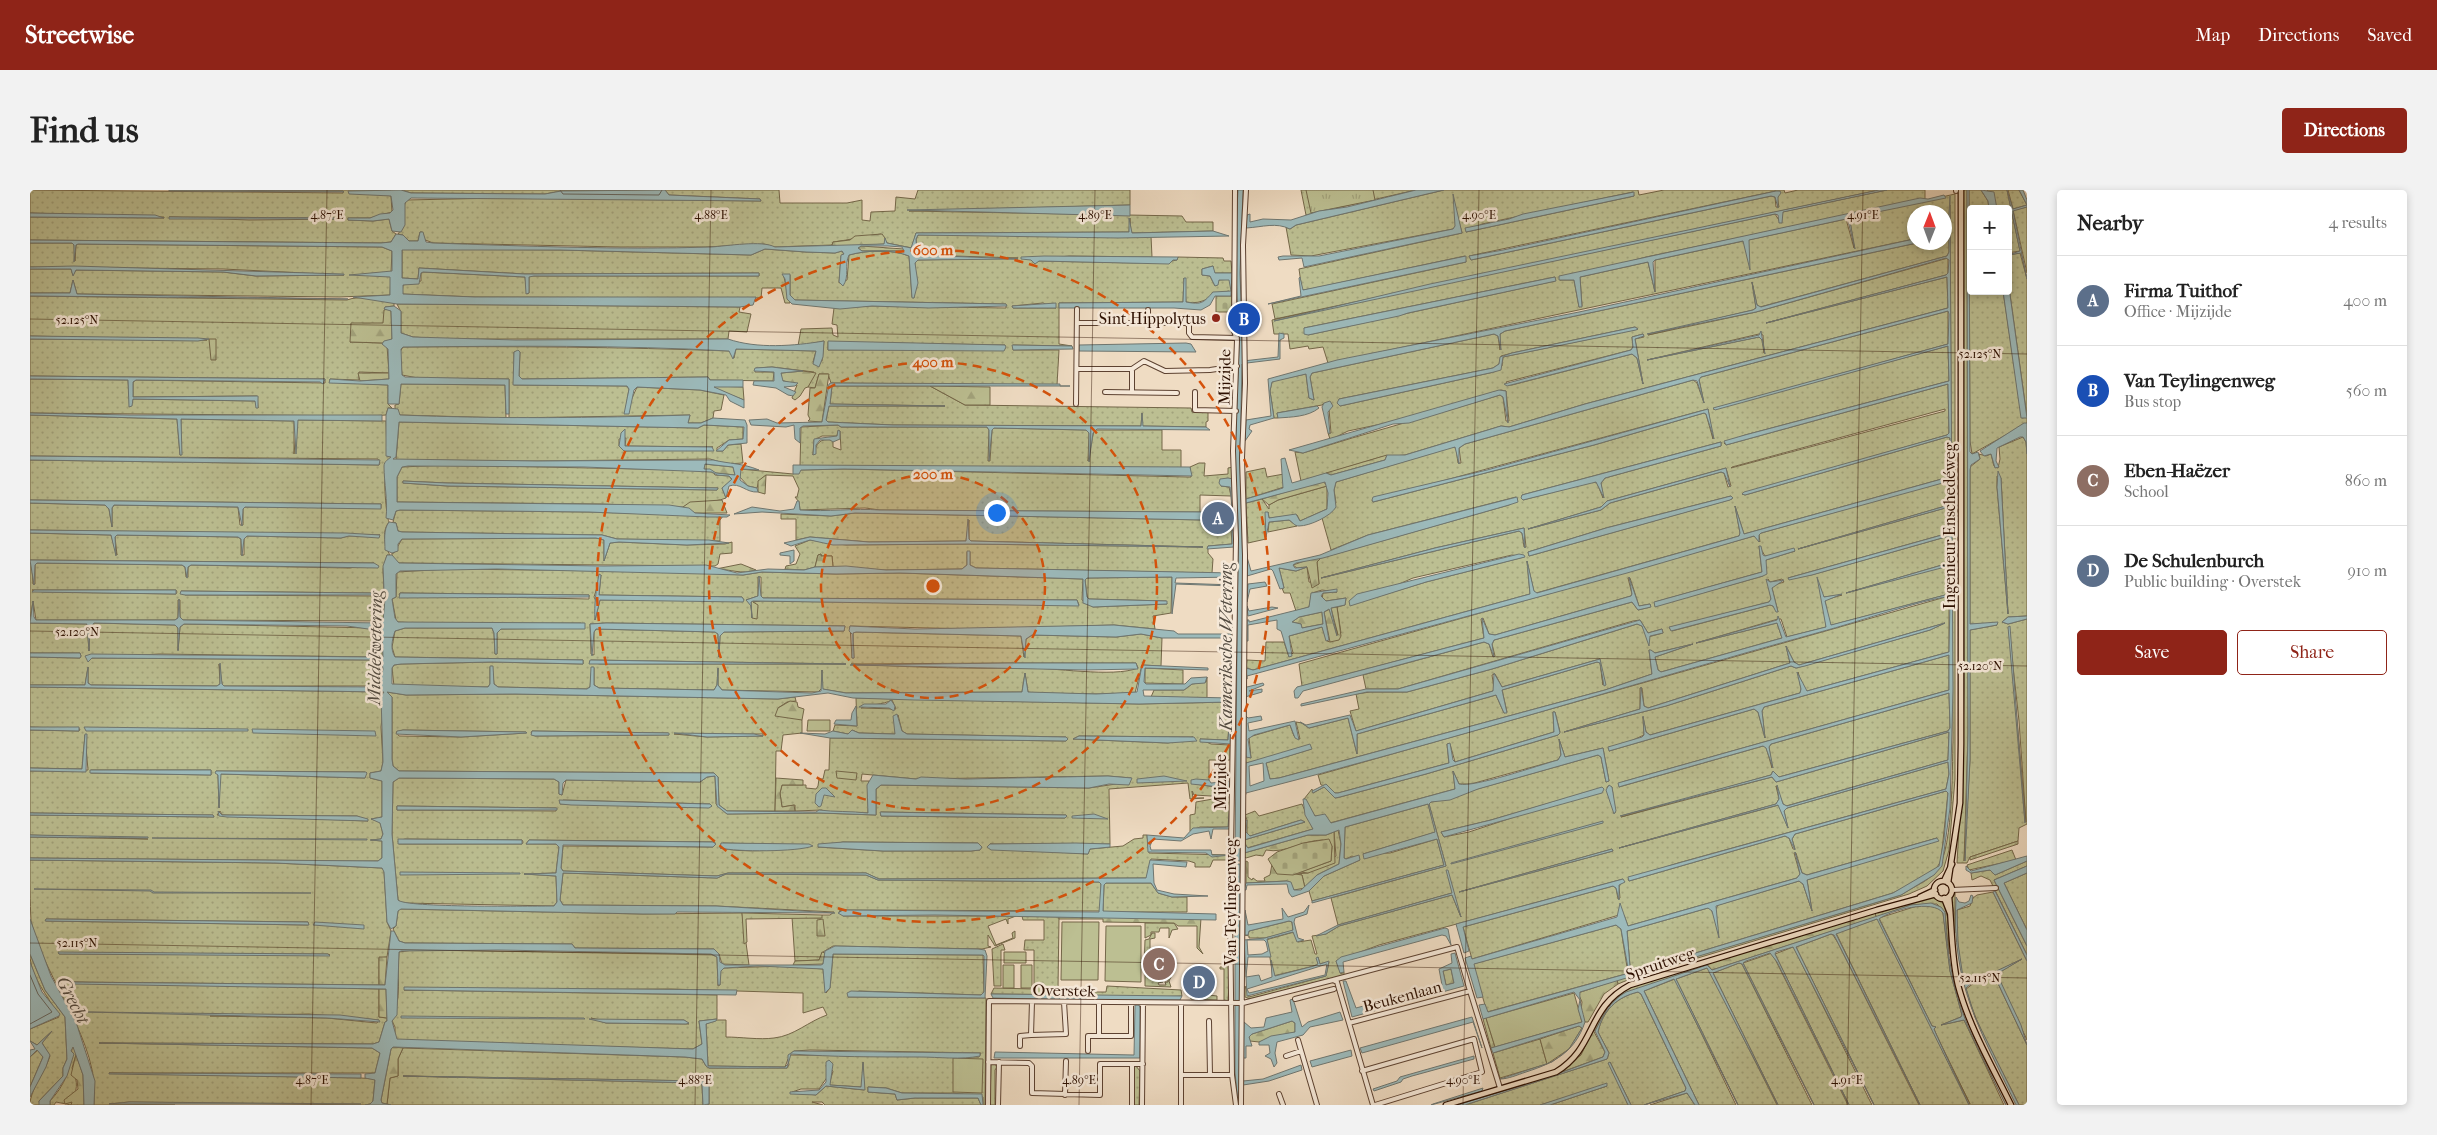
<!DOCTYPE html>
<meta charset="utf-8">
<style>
body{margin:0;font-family:"IM FELL French Canon",serif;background:#f2f2f2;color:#222}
.controls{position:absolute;right:15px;top:15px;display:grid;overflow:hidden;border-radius:5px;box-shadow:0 2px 8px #0003}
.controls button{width:45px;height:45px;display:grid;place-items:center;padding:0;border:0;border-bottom:1px solid #e0e0e0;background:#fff;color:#222;font:25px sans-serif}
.compass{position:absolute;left:1877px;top:15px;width:45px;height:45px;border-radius:50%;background:#fff;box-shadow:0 2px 8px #0003;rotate:1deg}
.you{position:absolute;left:966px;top:322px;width:18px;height:18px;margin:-12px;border:4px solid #fff;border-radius:50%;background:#1a73e8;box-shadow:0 0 0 8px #1a73e833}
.badge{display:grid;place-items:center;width:32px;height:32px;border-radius:50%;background:#8f2418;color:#fff;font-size:16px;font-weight:700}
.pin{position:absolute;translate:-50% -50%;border:2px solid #fff;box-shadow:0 1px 5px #0006}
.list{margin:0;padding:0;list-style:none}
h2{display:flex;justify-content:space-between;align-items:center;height:65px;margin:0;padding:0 20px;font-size:21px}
h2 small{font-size:16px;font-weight:400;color:#767676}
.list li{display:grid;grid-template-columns:32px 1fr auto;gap:15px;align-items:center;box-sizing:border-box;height:90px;padding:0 20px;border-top:1px solid #e0e0e0}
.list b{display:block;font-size:19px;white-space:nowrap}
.list p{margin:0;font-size:16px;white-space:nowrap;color:#767676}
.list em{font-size:16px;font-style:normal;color:#767676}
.actions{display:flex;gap:10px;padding:15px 20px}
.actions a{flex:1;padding:11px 0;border:1px solid #8f2418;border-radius:5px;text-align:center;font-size:18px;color:#8f2418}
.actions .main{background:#8f2418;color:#fff}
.map{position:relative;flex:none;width:1997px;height:915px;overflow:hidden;border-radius:5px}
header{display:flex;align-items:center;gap:30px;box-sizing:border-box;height:70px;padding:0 25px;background:#8f2418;color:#fff}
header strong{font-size:24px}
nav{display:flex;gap:28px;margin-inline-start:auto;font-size:18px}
.intro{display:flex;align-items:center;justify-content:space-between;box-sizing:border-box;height:120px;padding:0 30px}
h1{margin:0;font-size:35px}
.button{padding:12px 22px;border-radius:5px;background:#8f2418;color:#fff;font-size:18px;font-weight:700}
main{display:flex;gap:30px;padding:0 30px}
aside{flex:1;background:#fff;border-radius:5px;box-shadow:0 2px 8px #0003}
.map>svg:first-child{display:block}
</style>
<header>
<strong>Streetwise</strong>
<nav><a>Map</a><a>Directions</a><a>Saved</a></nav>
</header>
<div class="intro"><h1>Find us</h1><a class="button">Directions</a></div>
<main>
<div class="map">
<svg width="1997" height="915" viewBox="0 0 1997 915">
<defs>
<pattern id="grass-dots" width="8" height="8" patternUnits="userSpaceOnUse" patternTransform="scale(1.25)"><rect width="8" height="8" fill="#bcbf92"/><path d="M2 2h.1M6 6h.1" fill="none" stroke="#a2a37c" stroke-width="1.8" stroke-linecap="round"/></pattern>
<pattern id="forest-firs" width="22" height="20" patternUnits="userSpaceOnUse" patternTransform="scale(1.25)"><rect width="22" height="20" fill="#bcbf92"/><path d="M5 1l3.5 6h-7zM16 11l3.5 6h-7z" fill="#a2a37c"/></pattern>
<pattern id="cemetery-stones" width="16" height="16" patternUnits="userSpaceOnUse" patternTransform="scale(1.25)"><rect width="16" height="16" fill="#bcbf92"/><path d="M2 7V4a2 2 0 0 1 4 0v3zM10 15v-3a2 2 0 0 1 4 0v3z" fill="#a2a37c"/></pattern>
<pattern id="park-tufts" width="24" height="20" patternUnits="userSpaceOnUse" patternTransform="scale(1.25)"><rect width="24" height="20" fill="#bcbf92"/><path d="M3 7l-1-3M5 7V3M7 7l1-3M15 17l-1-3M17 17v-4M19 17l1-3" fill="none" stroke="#a2a37c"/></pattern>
</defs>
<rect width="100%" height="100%" fill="#efdcc3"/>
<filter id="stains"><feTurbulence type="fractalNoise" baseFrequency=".004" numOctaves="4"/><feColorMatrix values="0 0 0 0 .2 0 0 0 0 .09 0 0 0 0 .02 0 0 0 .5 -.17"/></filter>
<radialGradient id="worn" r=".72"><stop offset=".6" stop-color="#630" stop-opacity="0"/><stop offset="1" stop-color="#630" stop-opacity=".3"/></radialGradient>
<!-- grass -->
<path fill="url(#grass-dots)" stroke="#746749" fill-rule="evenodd" d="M0,0l313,3v-2l-95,-1h143l-10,4 10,2 1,16 -22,6h-22v2l25,1 16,-2 3,12 4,3 -5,8 -10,1 -351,-3v-23l134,1v-1l-134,-4zM139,27l175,1 1,1 -96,1z
M371,0h378l1,13h67l15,-3v20l8,1 1,-9 24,-1 1,-14 19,2 3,-9h212v15l-221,6 273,5 4,6h27v9l-82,2 -1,-15 -1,14 -213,1 -4,15 -25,-5 -6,-9c-17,2 -31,6 -48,8l-1,3 -58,2 -10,-3 -58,3h-86l-187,-4 -10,-4 -1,-7h-2l-2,9h-9l-6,-6 -5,-1c10,-11 3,-21 8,-34l94,-2 261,3 -1,-2 -91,-4 -4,-5 -104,1 -16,3 -134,-1z
M1271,0h115l-110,25z
M1414,0h194l1,5 25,-5h120l1,3 13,-3h81l-604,129 -3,-15 194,-42 -1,-6 -155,33 -8,1 -3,-21 163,-36 -3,-11 -6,7 -142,27 -20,-1 -5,-28 4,2 6,-4zM1746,1l3,16h-3l-1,-10 -4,-1 -300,64 -2,-4zM1603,2l1,4 -168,36 16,-8z
M1857,0h38v9l-279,58 -86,23h14l5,27 3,-1 -2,-29 68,-15 7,30v-32l191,-41 8,29 -4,-27 3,-4 102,-23v585l-6,71 -6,21 -16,15 -18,8 -274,83 -17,7 -1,-4 284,-85c10,-7 23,-12 32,-20 21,-16 19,-107 20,-135l-3,-535 -2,25 -2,3 -2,-21h-30v27l-586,124 -5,-16 -14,2 -1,-3 -18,3 -2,-15h-14l-2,-14 503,-106 6,9 1,-11zM1525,87v4l-247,54 -4,-7z
M1933,0h4l1,543 -4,128 6,-101v-130l27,-5 -27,-1v-157l10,-8 -1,-5 7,2 5,-2 3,12 4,2 2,-9 -1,-12 24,-10 3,5 1,12v162l-19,1 -6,5 6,2 19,-5v205l-8,4 -1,13 -48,16 -3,6h-10l6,-106 1,-72zM1967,286l4,2 7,136 -11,-127zM1979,440l10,91 7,101z
M1939,0h12l7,11 1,8h-18v82h32l19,127 5,-1 -19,-137v-25l12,-2 7,26v144l-55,31 -2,-13z
M1957,0h20l13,61 -12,2v-44h-11z
M1978,0h11l8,15 -14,4z
M1997,17v66l-14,-63z
M888,45l233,1 1,21 -83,-1 -38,4 4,3 4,-2 97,2 36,-2 5,-1 1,-3 45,1 1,3h7l1,12h-18l-1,-7 -11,3v6l8,1 5,10 4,-6 13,-1v17l-3,-5c-17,2 -25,15 -43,11l-2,-24 -1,24 -124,1v41l13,2 -59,-1v5h46l-2,35 -226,-2 -3,-9h-9l-4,14 -7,-1 6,-15 -42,-5 -16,1 -1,4h19l-1,9 -63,-1 -2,-3 -186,2 -3,-3 1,-24h-6v33l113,1 2,3 -4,25 12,-27 63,3 24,5 -3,15 -7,1 -1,7 -12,5h-13l2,-8 -181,3v-39l-91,-1 -16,-3 -2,-23 3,-5c109,-1 218,0 327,4l4,7 2,-9 80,2 -3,11 9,-1 2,-20 -26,5 3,-17 31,-1 1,7 5,2 -1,-12 -5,-1 2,-16 38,-2 134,2v-4l-211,-4 -5,-5v-20l-6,2 6,26h-5l-4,-15h-19l-1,10 -286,-1 -73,-3 1,-9 18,-4v-8l2,-1 102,5 2,17 2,-1v-17h230v-3l-234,1 -106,-6 -1,11 -16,-1v-29l158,1 191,5 14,-6 41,3 29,1 7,-2 2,3 -3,2 -2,27 8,-3 2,-25c18,-5 43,-6 60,1l3,41 2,1 1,-35 3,-3 100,-2 -97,-3 -4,-2 -1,-14zM1013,113l13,5h-43l-1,-2zM798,152l177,3v4l-177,1z
M1915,47l4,1v14l-2,4 -187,51 -3,-2 -5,-23 4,26 -3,2 -105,25 108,-23 192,-54v16l-2,1 -180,48 181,-46 1,31 -363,96 -76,23 -8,-1 -96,29 -24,2 -80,24 -6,-29 8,1c66,-21 132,-38 197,-58l3,2 3,24h3l-3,-30 -5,-1 -96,29 -57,12 -16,8h-2l-2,-6h3l-2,-24 -5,-6 -2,2 -45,8 1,5h-4l-4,-27 2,-10 34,-7 3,24 5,2 -4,-23 2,-4 182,-39 4,2 2,14v-16l5,-3 412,-88 27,-1zM1605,137l3,2 -135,28 -1,9 -8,6 -154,34 -1,-7 154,-31 6,-4 2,-8 11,-3zM1613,144l1,3 -9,2 8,45 -6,-26 -5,-4 -120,31h-4l-2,-3 125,-32 2,-3 -1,-10zM1729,144l4,1 1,18 -2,-13 -3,-3 -112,23z
M0,53h42l2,2 1,16 1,-16 2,-1 304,3 10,4 -2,44 -51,2 -262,-3 -4,-14 -3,13h-40v-24h41l2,6 3,-5 147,2 33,4 88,-1 -121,-6 -193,-2z
M0,106l317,4c12,-5 35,-1 47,3v3l-9,1 -1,16 -34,19 33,1 4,3 2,27 -30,-1v8l-29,-1v3l58,3v19l4,4h-4l-2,7 -17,1 -339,-3v-34l98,1 2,27 3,-8 122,2 3,7 -1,-12 -124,1v-15l3,-2 189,3v-4l-295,-3v-37l177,1 -177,-4z
M367,114l343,3 -1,5 12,2 -4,18 -18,-1 -1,8h-284l-31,-2 -12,-4v-21z
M1918,121v33l-235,65 235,-63 1,35 -204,54 -21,8 2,2 222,-61 1,49 -2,2 -205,59 3,1 202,-58 3,1 -1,39 -205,57 -9,-28 5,27 -1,3 -203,57 -2,-1 -7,-31 3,33 -277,76 -7,-2 1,-8 18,1 1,-19h18l5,15 4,-4 -4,-17 33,-9 5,14 3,1 11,-9 -4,-26 8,-2 1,-7 -20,3 -4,-2 1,-6 14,-1 -15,-2 -10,3 -3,14 -13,4 -6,-18h-6l-2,-5h2l-5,-20 17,3 11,-4 2,15 10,2 -2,-22 4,-4 188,-53 9,-6 -2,-2 -148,38 -37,15 -9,-32 14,-15 -2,-13 2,-8 116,-35 4,1 2,15h3l-2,-15 6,-4 228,-64 4,3 7,20 -5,-24 2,-2zM1678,219l5,30 -7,-25 -2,-1 -110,32 -221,57 -1,-2zM1915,219v2l-214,57 1,-1zM1691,252v4l-116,32 -4,5 2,15 -6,-15 -5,-1 -69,18 -1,-5zM1696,278l5,18 -3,1 -4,-14 -3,-1 -111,31 -9,7 -73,19 73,-22 6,-6zM1701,306l1,3 -203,57 -1,-4 78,-24zM1494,338l2,19h-2l-2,-14 -3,-2 -198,47 114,-30zM1482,365l12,2 -98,25 -76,23 63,-27z
M371,194l104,1 1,33 -106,-3 -5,-7v-3l4,-1z
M802,196h98l35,19 226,3 1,4h16v9l-2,1v5l-64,-1v-13l-1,13 -248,-1 -65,-3 -2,-2 3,-14h116l-115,-2z
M0,225l147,4 3,36h1v-36l113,2v33l3,-34 89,1 1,35 4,1c-1,4 -4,7 -5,11 -3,8 0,48 3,54 -8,10 -4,25 1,33h-3l-4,14 1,22 -3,4h-4v1l8,3 -2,22 -200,-1 -3,-3v-17h-2v18l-3,2h-139l-3,-19 -3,18v-56l2,2 1,19h2v-19l2,-2 145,2 3,2 1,10h2v-10l3,-2 159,3 24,-5 -344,-3v-27l81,2 6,20 -2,-18 2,-2 121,2 3,2v16h3v-16l3,-3 94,2 7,-2 32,-1 -350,-5v-27l75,2 4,4 3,18v-19l2,-3 124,2 2,18h3v-16l2,-2 136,1v-4l-351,-4v-40l349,5 1,-2 -2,-4 -348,-3zM2,400h144l1,2 -1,2 -132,-2zM151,401l190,2 2,3 -188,-1z
M369,232l299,6 6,-3 39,2v12l-14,1 -12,8v3h6l5,-6 13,-1 2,19 -16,1 -17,-5 -173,2 -141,-1zM596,248l-1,8 88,1 -89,4 -5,-5v-7z
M808,235l3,2h146l2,3 -1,31h2l2,-31 2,-2 92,2 3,3 -1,28 6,-31h68v20h19v18l-381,-2 1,-39zM808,241h2l1,19 -8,-3v-7c-14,-2 -16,3 -20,15l1,-15 8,-4h15z
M1169,273h6l-1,13 24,-2v-6l5,-1v12l-12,7 8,1 2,9 -31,-1v17l-320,-2 -15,-2 -65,2 -1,-8 -4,-5h2l2,-8 -6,-13 -27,-1 -7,6 -2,7 -9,-2 -9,-10 1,-7 53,5 8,-4 43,-1 344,8h3l-1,-10z
M416,275l241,5 26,2 2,3 14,1 3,4 -10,8 4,10c-14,6 -30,1 -43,9l-82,-3 -204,-2v-25l5,-10zM373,291l44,2 271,5 -1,2 -269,-4 -45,-3z
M1235,278l2,9 17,-3v13l-38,12v-27z
M1919,290v25l-151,44 151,-42v26l-161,45 23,-3 138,-39v27l-103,30 103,-28v29l-117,31 -3,-1 -4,-24 17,-5 -19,2 3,30 -39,10 -6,-18h-3l-82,24 81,-20 5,15 -121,34 -3,-2 -3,-13 38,-13 -38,9 -6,-3 3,24 -47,16 -326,88 -9,1 -4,-16 45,-14 -65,14 -1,-7 6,2 -2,-21 41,-12 4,11 6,3 -4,-17 6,1 7,5 39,-10 9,36v-20l139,-39 8,18 3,-1 -5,-22 95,-28 3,1 3,22 -3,-26 -98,28 -7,-13 -3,1 2,13 -1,3 -137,40 -6,-20 9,-2 -3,-15 14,-2h37l85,-23 145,-45 5,2 6,11 15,-4 -1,-4 -14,4 -8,-13 -7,1 -235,68h-32l-3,-14 121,-33 5,2 4,13 2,-1 -3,-12 2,-4 138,-38 6,8 12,-3v-3l-11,2 -9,-28h-2l4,16 -1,2 -136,39 -6,-1 -6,-16 -2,1 3,19 -182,48 -3,-22 455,-128 6,6 -1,-7 2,-2zM1729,356l6,10 30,-5 -29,9 -3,16 -108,30v-4l107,-30zM1738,389l2,3 12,-3 2,3 -10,3 -2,3 6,24 -5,-6 -3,-1 -98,26 -3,-3 100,-26 2,-3z
M1297,296v23l-27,12 -3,-6 -28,3 -1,-6 -3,14 1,13 -18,4 -2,-40 16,-4 7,10v-4l9,-5z
M370,320l189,2 134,4 -3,4v21l-103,-2 -15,-4 -200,-3 -4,-1 -2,-8 -3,-1 3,-11z
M825,323l350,7 3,4 23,5 1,15 -24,2v7l5,6 -1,14 -236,-5 -6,-3v-13h-3v13l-5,4 -76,1 -53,-3 -1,-11h-11v-2l-3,1 -3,12 -11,3 -19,-1 1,-3 10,-2 4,-10 -5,-8 15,-6 36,5 122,-1 235,3 -232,-6 -2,-2v-19l-3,21 -97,1 -59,-5 -14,3v-21h-15v-5l50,2z
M1259,330l8,6 -29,6 1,-10z
M566,348l8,2v21l6,-18 9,-1 68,3 38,-1 7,-2v11l-12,1 -2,10 -3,2 -316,-3 -7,-5v-5h2l8,-14z
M419,379l244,3 50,3 19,-3 73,2 65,-1 183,6 -1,21 11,7 74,-3 -1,-3 -77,-2 -2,-2 -2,-18 2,-1 85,-1 -1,36 -18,3 2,13 -41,-4 -142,4 -122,-3 2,32h2l-1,-25 3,-1 165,4 3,21 2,-18 6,-4 84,2 25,-3 21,4 -1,28 -19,-1 -7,28 -39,1 -62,-1 -6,-1 -3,-19 -3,19 -176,1 -24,-4v-19v18l-4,4 -96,-2 -4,-5v-17l-1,17 -3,5 -115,-2 -5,-3v-17l-2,-1 -2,20 -3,2 -89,-2 -4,-3 -2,-18 -2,1v17l-2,3 -94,-1 -2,-18 2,-3 7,-1 91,-2 91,2v-4l-188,-3 -3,-10 3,-16 10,-3h87l2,5 1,21h2v-21l4,-4 84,-1 -4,-5h-163l-20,-1 -2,-2 -4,-21 4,-2 1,-25zM571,385l-2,20 143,2 2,3h-144l-5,20 2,-17 -3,-6zM728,387h3v19l2,2 314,2 2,5 -319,-4 -7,1 -1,16 -1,-13 -5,-5 12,-4zM370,403l189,2v4l-190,-4zM576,433l239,3 -1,5 -120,1 -4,4 -1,21 -1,-23 -3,-2 -119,-3 -2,3v23l-3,-1 -1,-30zM561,470l255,4h-246l-11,-2zM979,473h127l2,5c-25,10 -86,-1 -115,0 -57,1 -115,-1 -172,-4z
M1919,406v56l-142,39 -4,-2 -5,-17 3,17 -1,4 -150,42 -4,-3 -3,-15 1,18 -35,16 145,-42 4,3 7,26 -3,-27 2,-4 185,-52v35l-327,92 -3,5 144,-41 3,1 6,21 -3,-21 2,-3 178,-51 1,35 -2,3 -169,46 -6,-6 -2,4 -150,42 151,-40 4,5 173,-50 -1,28 -162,46 -3,-2 -7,-18 3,13 -3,5 -157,44 160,-43 9,23 -4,-17 3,-3 161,-46 1,12 -3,15 -268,74 -50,16 1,2 156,-45 4,2 4,11h2l-3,-10 3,-5 151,-43 2,2 -7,67c-6,17 -33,25 -48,33l-260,79 -146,40 -14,-48 143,-39 5,4 6,38 3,-1 -3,-35 81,-23h3l2,6 5,-9 81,-24 4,3 9,27 -5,-31 130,-42 -130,37 -5,-2 -6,-20h-2l6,21 -3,4 -169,48 -4,-11h-5l-147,44 -9,-32 150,-41 3,2 2,11 2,-1 -1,-11 4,-8 -244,66 -43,16 5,13 3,-2v3l-94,24 -5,-2v-11l4,11 77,-21 3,-14 -9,2 -2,-7v7l-4,2 -41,10 -6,-36 2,-1 25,-7 4,10 13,-2 4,14h2l-5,-18 14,-2 13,-8 113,-31 9,22 -9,-24 -114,32 -7,-27 115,-32 -17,-62 2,-2 167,-47 3,2 5,25 3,-1 -6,-33 -38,9 -6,-18 2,16 -3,5 -87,24h-12l-6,-13 2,18 -125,34 -10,-7h-5l-11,-17 8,-10 1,4 11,-6 11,11 5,-1 86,-23 132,-39 2,-3 -5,-20h-2l1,20 -99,30 -5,-18h-3l2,19 -111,30h-3l-7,-7 -7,-1 -3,-10zM1915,433l-15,7 -134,38 -5,-2 -125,40 -102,26 76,-23v-21h2l2,18 4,2 142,-45 -4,-17 8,16 5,3zM1579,596l3,1 3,26 -8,-26zM1572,598l-133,44 -25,5 -3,-5 50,-12zM1582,659l1,2 -154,41z
M0,433l57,1 2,27 1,-23 4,-5 81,2 3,3v22l2,-23 4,-3 191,4 8,5 -2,53h-157l-2,-2 -3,-20 1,20 -3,2 -126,-1 -3,-2v-16l-3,18h-55v-28l50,1 1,-2 -1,-3h-50zM129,464l215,3v3l-282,-2 -3,2 -2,-2z
M1115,478l38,2v14l-38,-1z
M1177,487v21l-56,-1 3,-7h30l8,-6 14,-2z
M0,497l355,5 -4,35 2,35 -2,9 -11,2v5l12,3v36l-11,2 9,3 3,12 -2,5 -10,1 11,1v17l-4,3h-24l-324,-3v-21l118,2 -118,-4v-20l184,2 -1,-2 -183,-2v-42l58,-1 -3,-35 -3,34 -52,-1v-38l49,1 1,-2 -50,-2zM61,580h120v5l-120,-2zM186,581l149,1v6l-145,-4 -1,34 -1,-33zM190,621l2,4 135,1 11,5 -151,-6z
M357,502l19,3 109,-1 263,5 17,-2 1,4 -9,1 -9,6 15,9 9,3v13l-19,2 -2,16h-5l-1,60h-48l-8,-6 -1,-28 -4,-4 -315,-2 -6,-5 -1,-7v-62zM373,540l123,2v1l-65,4 -62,-1 -3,-4zM502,541l136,2 1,2 -134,1 -4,-3zM644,544h89v2l-56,1z
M826,508l283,6 91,-2 -2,38 -28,-1 11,5 19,1v15h-21v20l-14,4 34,5 -18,7 -17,-1 -2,-4 1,7h11l-14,1 -2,-16 -79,6 1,55h-120l51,7 47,3 2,-5 33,-3 11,-7 9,-1v-3h4l2,18 80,2v5h-16l-3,7h-15v-4l-6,-2 -38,-2 -4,19 -268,1 -13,-6h-138l-11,3 -154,-5 -2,-3 2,-22 150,1 2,-5 -186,-2 -3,4h30l3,3 -3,26 -32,1 32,2 1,26 -3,4 -152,-3 -4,-3 -6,-66 1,-52 6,-4 155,1 5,3v12l3,1 4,-15 134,2 7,-5 8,-1 1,28 11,10 93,-1 56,2v-26l5,-4 208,3 27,-4 15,-6 -23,-2 -192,3 -54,-5 -1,7h8l-1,32 -43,-1 -3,-2 -27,1v-6l-13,2 -2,-14 2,-8h24v3l10,1 2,-3 1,-7h4l2,-9h4l1,-32 236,3 2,-2 -2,-2 -159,-3 -5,-3 -4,-16 -3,19 -36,-1 -7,-3 -4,4 -15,-3 2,-6 22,1zM862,510l4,9 -35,-1c11,-4 21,-3 31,-8zM1049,546l114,1 -25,6 -95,-4zM533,610l147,4 2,2 -152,-2zM367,616l159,2v3l-159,-1zM851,622l185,3 1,1 -2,2 -184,-2zM375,649l117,1 1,2 -1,2h-123l-1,-3zM813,652l135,1 4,4 -2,3 -9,1h-88l-65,-4zM693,653l79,2c-25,6 -57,8 -82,3z
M1194,607h6l-1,30h-29l-10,4v-16l5,-1 1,-12z
M1272,614l11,25 -66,19 -3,-8 61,-18 -4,-2 -51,16 -3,-1v-15l-2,-5 10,-4 4,5z
M1398,614l8,28 -73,22 27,-1 47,-14 7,26 -132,36 -3,-10 15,-15 36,-16 -8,-4 -6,3 -2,-1 1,-31z
M1308,640l3,14 -2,20 -22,11 -12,13 -3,-13 -7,-1 13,-1 28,-17 -2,-24z
M1982,660l4,10 -47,10 -2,-5z
M0,670l245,3 107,5 2,3 3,51 4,9 -4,26 -8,1v27l-310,-3 310,7v28l8,1v3l-2,1 -6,20 -6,2 -274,-1 273,5 8,5 -5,20h-266l252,5 14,1 -2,22 -3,3 -5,1 -236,-3 -20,2 66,1h-81c7,-64 -49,-123 -63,-184 -1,-18 -1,-42 -1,-61zM16,729l262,3v3l-262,-4zM28,763l270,1 2,1 -271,-1zM279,824l70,6 -2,3 -50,-5 -117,-2z
M1997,671v5l-33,14 33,66v9l-37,-75 -9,-4 -9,4 -1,-7 19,-3 5,5z
M533,683l154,5 9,-4 140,1 12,5 221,2 2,2v27l-258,-1 -4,1 4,5h173l-8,3v5l-2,-5 -18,7 8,19 17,-7 -1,-5 3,-2v7l-20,8 -7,-11v11l3,1 -9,2 -149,-3 -10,6 -4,8 -24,1 -3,-44 29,1 1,-3h8l4,-3 -118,-6 -153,-1 -3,-5z
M1997,683v57l-23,-47z
M1076,693h45l7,10 14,4h15v15h-82l-2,-1 1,-26z
M1963,702l34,69v79l-31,-66 26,-15 -44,22 14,-6 3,2 32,68v60h-8c-18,-38 -42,-75 -53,-116l8,-6 -10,1c-5,-25 -8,-49 -7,-74l13,-4 3,-8 4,-3z
M1925,703v40h-2l1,-20 -3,-13z
M1904,707l9,5 5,17 1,35 -4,-41 -8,-9 -26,1 -35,12 -1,-5z
M1902,715l7,2 4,6 7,58 12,44 -1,2 -20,8 23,-5 40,85h-84l-84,-172 41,-14 2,2 91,183 -33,-68 -3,-7 2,-2 -4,-1 -53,-108 38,-12z
M370,719l243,5 99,-1 7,52 -27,-1 -3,-10 -5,-5 -139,-1 -3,-4 -167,-1 -6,-2 -6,-12 3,-3 2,-15z
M992,726l37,1 -1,72 32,2 -1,10 -3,-1 2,-5 -97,-1 3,-6 40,1v-39h-10l1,-10h19v-20h-21z
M1259,731l3,1 1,9 -28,7h-16v-2l-4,-1h3l1,-4z
M1115,733h29l4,6 -6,1 -3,8v-10h-9l-1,4h-8v3l-6,3z
M1122,743h3v5l-5,1v33h5v5h-4l-3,-7h-4l1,-30 4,-1z
M1801,744l2,1 5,8 81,162h-45l-78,-158z
M973,754l2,6h-4v36h-7l-2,-37z
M1763,757l1,1 78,157h-23l-74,-151z
M383,760l298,4 6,3 1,29 2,-1v-14l4,-3 62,-2 37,3 3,24 4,-5 3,-34 150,1 1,38 -3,2 -122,-4 -11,6 138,1 -1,107h-2v-8l-30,-4h-51l-16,-5 -18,-1v5l27,2 2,6 18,-2h63l3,7h-156l-3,-3h-10l11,3h-116l2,-1v-32l-1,8 -5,1 -300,-5 296,7 3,2 1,20h-312l-4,-1 3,-26 8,-2v-17l5,-11 282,9 17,2 4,7 3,2h78l2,-3 -1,-6 -3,8 -77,-1 -2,-42 10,-4h10v17c15,0 33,3 48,1 20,-2 35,-17 53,-23l-4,-8 -20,6v-20l-132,-4 -267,1 313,5v24l-18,2 3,23 -9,5 -291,-8 -7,-2v-12l-3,-6c10,-22 5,-46 7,-69zM561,828l14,3 79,-1 5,4 -83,-1zM780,860l171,3 -2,4 -190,-2 5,-4zM833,872l1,28 -38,-4 -10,9 -24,-3 9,-3h18l9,-13 -2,-11 7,6 -4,14 33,2z
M1742,763l76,152h-34l-71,-142z
M0,764l15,36 20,27 2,42 -4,9v8l-24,25 1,4h-10c0,-16 15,-33 20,-49l-8,-13 9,-11 -14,13 -7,-4v-12l29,-12c-10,-21 -29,-39 -29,-63z
M1676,773l1,2 -88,31 -11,11 -13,24 -2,-1c6,-13 13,-26 24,-35 21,-16 63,-24 89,-32z
M1709,773l3,1 70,141h-34l-65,-132z
M1196,775h4l-2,36 -4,-1v-31h-4v-2h6z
M1677,778l2,1 68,136h-39l-62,-126z
M1115,781h3l2,7 13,4 -5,1 1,2h7l-1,-3h3v-9l3,4 -2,4 2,6 -26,-1z
M1645,789l61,126h-37l-55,-114z
M1077,796l74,4 1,6 -89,3 -1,2v-9h14z
M1160,799h8l2,3 9,-1v4l8,1v4l-26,-1z
M1608,802l3,2 45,94 -1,3 -41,14h-13l-21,-43 18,43h-78l57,-19 -67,19h-75l142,-46 2,-6 -11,-21c5,-22 19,-35 40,-40z
M1510,849l7,25 -47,14 -7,-25z
M42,857l4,2 2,9 -2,-3 -4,13c7,17 5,20 -1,37l-15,-3 -2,3h-4v-4c15,-16 21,-32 22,-54z
M8,860l5,7 -13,30v-30z
M1106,876l4,5 -1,34h-5v-37z
M1657,903l8,12h-45z"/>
<!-- forest -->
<path fill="url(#forest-firs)" stroke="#746749" d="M852,44l3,4v6l-50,3 -3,-2 1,-3 17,-2 5,-4z
M831,56l43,3 -2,2h-40l-4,-3z
M358,119l3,2 1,28 -9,4 -33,-1 1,-19h32l1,-13z
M186,149v21h-5l-2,-21z
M773,181l13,2 -8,14 -3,1 -5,8 -5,4 -3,-2 5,-13 -16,-5v-7z
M328,183h31v6l-29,2z
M789,184h10l-7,48 -14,-1 2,-2 -2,-4 2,-27h5z
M685,196l28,1 1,13 -28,-11z
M900,196l60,1v18h-25z
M1357,265l-2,5 -54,15 -5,-2z
M674,274l29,3 2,8 -19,-2 -12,-4z
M736,285l-1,19 -7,-2v-11z
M1293,291l4,5 -49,14 -9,5 -7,-6z
M692,310l5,13h-32l-12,-6 7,-5z
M791,364v2h11l1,11h-18l3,-12z
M1283,368h8l-4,4 2,22 -7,4 -5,-21 -10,1 -4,-3z
M711,374l15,6c-14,5 -26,-1 -40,-1z
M723,411h7l-7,1 5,3 -1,14 -5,-1 -1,-16z
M1307,417l4,29 -2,4 -9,2 -6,-30 6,-3 8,26 -7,-27z
M1292,422l1,12 -21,4 -1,-4 -9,-2 7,-5z
M760,511l7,1 1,5 6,2 -2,11 -27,-4 3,-8z
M806,581l21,2 -1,7 -19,-2z
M746,588l27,2v5h-21l-2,8 2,14 12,-2 1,6h-20z
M1304,642l1,31 -27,10 -8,-1 31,-11 1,-15 -9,-6c-20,0 -38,14 -57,10l-3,6 -7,-1 -10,3 -2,-2v-3l64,-18h18z
M1988,651v3l-48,16v-3z
M1216,671l2,1v15l4,3 1,-2 4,3h8l-1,-3 6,-3 2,-11 3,7 27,4 3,13 -11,2 -7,-9 -41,2z
M1845,722l1,5 -164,53 -6,-7z
M712,723l80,2v3l-76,1 1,23 -3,2z
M1029,727l142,1 -2,29 4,7 -6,-6v-22h-19l-4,-3 -71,-1v-3h-44z
M793,729l2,17h-8v-16z
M792,762l3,1 -2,11 -30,1 2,-4 24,-1z
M349,767h8l-2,28h-6z
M1421,779l3,14 -8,2 -3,-14z
M1587,790l1,4 -14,10 -16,28h-3l-4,-12 1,-8 -4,-9z
M349,799h7l1,29 -8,-1z
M1456,828l9,29 -4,1 -8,-29z
M1262,831l3,2v9l-36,10 -9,-1 -1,-4 3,-3z
M1549,836l3,2 -13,21 -22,15 -7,-25z
M1563,840l12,22 -2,5 -44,16 22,-18z
M363,857l10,1 -5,11v17l-8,2 -3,26 -5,-1 -1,-3 10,-51z
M46,864l7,21 1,30h-13l1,-3 -7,2 -1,-4 14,-11 -1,-9 -6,-5z
M961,874h4l2,3 -2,3v35h-5z"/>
<!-- cemetery -->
<path fill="url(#cemetery-stones)" stroke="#746749" d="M1186,106h16v16h-16z
M1299,649l3,7 -1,15 -38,14 -16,-1 -9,-15 9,-7 26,-9z"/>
<!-- park -->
<path fill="url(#park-tufts)" stroke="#746749" d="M1276,0h67l2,10 -64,13z"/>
<!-- garden -->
<path fill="#bcbf92" stroke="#746749" d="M778,530h22v11h-23z
M1032,732h37l-1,58h-37z
M1076,736h35v56l-36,-1z
M974,762h22v11h-22z
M973,775h11v23h-11z
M991,775h11v23h-11z
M1544,803l8,29 -87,25 -9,-29z
M923,868l30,1 -1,34 -29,-1z"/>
<!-- water -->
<path fill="#9cbabb" stroke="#6f7670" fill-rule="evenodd" d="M139,0l174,1 1,1 -175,-1z
M371,0l10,3 134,1 16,-3 104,-1 4,5 91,4 1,2 -350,-3 -6,5v22l-4,7 -9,-1 -3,-12 -16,2 -25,-1v-2h22l10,-4 10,-1 3,-3 -2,-14 -42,-2 -1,-3z
M1208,0h5l-3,83 3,88 35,-4 1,-24 5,1v4l-4,2v19l-33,4v7l-5,-6 -2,94 3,117 -3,286h-5l3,-330 -3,-75 4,-111 -4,-98z
M1386,0h28l-148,35 -6,4c-14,-7 -27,-2 -44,-1l1,-13 3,-1v8l13,-3 28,1 28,-9 28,-4z
M1849,0h8l-104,22 -1,11h-3l-1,-8 -3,-1 -501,107 156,-37z
M1937,0h2l1,262 2,2 6,-2 2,7 -9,6 -1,5v154l28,-2 -1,3 -27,5v130l-5,101 3,-128z
M1951,0l13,2 3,17h-8l-1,-8z
M1977,0l6,19 14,-4 -8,-15h4l4,10v7l-14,4 14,68 -6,-26 -13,2 12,-4z
M1746,1h4l1,2 -3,4v11l-3,-11 -4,-1 -300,64 -2,-4 34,-6z
M1604,2v4l-168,36 -1,-4 44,-9 14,-5z
M1423,4l9,39 -158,34 -2,-9 -23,2 -1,-3 5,-1h36l134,-27 2,-3z
M1914,5l2,3 -93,19 -3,4 5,28 -7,-28 -2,-2 -97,21 1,30 -7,-29 -88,19 -2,2 2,30 -7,-30 -68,15 2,30h-3l-5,-27h-15v-4l361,-78 8,1z
M1920,6l3,493 -3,119 -8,58 -8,9 -33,20 -321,97c-1,10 3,20 5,30 -10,30 -31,41 -59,50 -9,3 -18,7 -26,7l52,-17 17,-13 13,-21 -3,-2 -86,27 -2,-5 91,-26 -4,-13 2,-9 -6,-8 -91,27 -4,-14 6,-1 3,8 145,-40 260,-79 46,-27 5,-27 4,-46 -2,-2 -151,43 -3,5 3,11 -6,-12 -4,-2 -156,45 -1,-4 318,-88 3,-15 -1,-12 -161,46 -3,3 4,17 -10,-23 -159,43 157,-44 3,-5 -2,-14 6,19 4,2 161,-46 1,-28 -173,50 -4,-5 -152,39 151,-41 2,-4 6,6 169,-46 2,-3 -1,-35 -178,51 -2,3 4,21 -7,-20 -3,-2 -141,40 -3,1 -1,-4 331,-93v-35l-185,52 -2,4 3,27 -7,-26 -4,-3 -145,42 -1,-4 34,-10 2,-2 -1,-19 3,16 4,3 150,-42 1,-4 -4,-17 10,19 142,-39 1,-55c-12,-2 -100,27 -119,32 -196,54 -389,114 -585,164l-1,5 1,-35 64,-19 2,5 -46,14 4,16 9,-1 326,-88 47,-16 -3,-24h2l4,3 38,-9 -38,13 3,13 3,2 121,-34 -5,-15 -81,20 81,-23 1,-4 8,21 40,-10 -9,-50 7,20 18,-3 -17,7 6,24 118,-31v-28l-103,27 103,-30v-27l-137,39 -23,5 -1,-2 161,-45v-26l-151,42 151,-44 1,-24 -189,52 -2,2v7l-5,-6 -127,37 -380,103v3l-1,-11 7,2 277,-76 -3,-33 7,30 3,2 202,-57 1,-3 -5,-27 9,28 205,-57 1,-39 -3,-1 -202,58 -3,-1 2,-2 203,-57 2,-2 -1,-49 -222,61 -2,-4 21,-6 204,-54 -1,-35 -233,64 -2,-2 235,-64 1,-30 -1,-3 -247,66 -2,3 5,23 -7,-22 -4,-1 -228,64 -6,4v16l-4,-17 -119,35 -2,8 2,17c-5,9 -26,19 -37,19 -5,0 -6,-4 -10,-6l-20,2 -3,15 -1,-25h3l1,6 27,-4 4,7 27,-12 1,-16 -3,-11 -79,21v-4l37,-11 -2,-29 4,-1 7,25 34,-10 5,2 54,-15 2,-5h18l96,-29 8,1 76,-23 363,-96 -1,-31 -181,46 180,-48 2,-2 1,-13 -3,-2 -190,54 -109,22 106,-24 3,-2 -4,-26 5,23 4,2 186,-51 2,-4v-14l-4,-1v-4l3,-3zM1233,573l1,18 -14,5 -1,-20z
M1100,15v11l-223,-6z
M0,23l125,2 9,3 -134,-1z
M139,27l175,1 1,1h-176z
M1099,28l3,15 81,-2 16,5 -111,2 -200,-3 -2,4 1,14 4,2 97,4 -100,1 -3,3 3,20 -4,15h-2l-3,-42c-16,-7 -42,-6 -60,-1 -5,10 1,21 -6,31l-4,-4 2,-27 3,-1 -2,-3 -7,2 -29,-1 -41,-3 -14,6 -191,-5h-158v28l16,1 1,-11 106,6 234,-1v3h-225l-5,1v16l-3,1 -1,-17 -102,-5 -2,1 -2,11 -16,1v9l72,3h281l-3,8 -13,2 -343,-3 -44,-7 37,-2v-18l-41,-2 43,-4v-20l-10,-4 -304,-3 -2,1 -2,17v-17l-2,-2h-42v-3l351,3 10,-1 5,-8 7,1 6,6h9l2,-9h3l3,10 7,1c92,3 186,7 278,4 16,-1 51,-7 64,0l109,-3 1,-6 2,5 24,5 5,-15 213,-1zM858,56l14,1 2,4h-42l-4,-3 3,-2z
M1884,49v3l3,1 -412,88 -5,3 1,16 -3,-14 -4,-2 -182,39 -2,4 4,23 -5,-2 -3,-24 -34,8 -2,9 4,27 -24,7 -1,4 3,2 -7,10 1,-21 25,-4 -3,-37 69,-19 242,-48z
M1014,66l134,1 -1,3h-4l-4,4 -130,-3 -4,3 -4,-4 -10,-1v-2z
M1436,66v6l-198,42 33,-8 -2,-18 1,-1 3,13z
M44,76l270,8v1l-88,1 -33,-4 -147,-2 -3,6 -2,-7h-41v-2z
M1183,76l2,7h17l-1,23h-16l-5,9 -9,5 -27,-2h-115v-5l124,-1 1,-24h2v24c16,3 17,1 27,-10l18,-1 -2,-11h-10l-1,5 -3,1 -5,-10 -8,-1v-6z
M752,84h8v21l5,5 211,4 1,2 -78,2 -57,-2 -32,3 -48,-5 -5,-5 -2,-20z
M1525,87l1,4 -148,32 -9,3 -91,19 -4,-1v-6z
M43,90l4,14 271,5 -318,-3v-3h40z
M1978,90l19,138h-6l-18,-127h5z
M1026,113v5h-43l-1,-2z
M364,116l7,5v22l12,4 103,3 212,-1c29,10 66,7 96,2l-1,16 -4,10 -6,-3 3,-13 -80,-2 -3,10 -4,-8c-108,-6 -217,-5 -326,-4l-2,2 1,26 3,2 104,2v35h-3l-1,-29 -104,-1 -2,20h-11v-19l-59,-2 1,-4 30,2 29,-2 -1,-30 -6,-5 2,-3 8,-2 -1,-28 -7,-2 1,-2z
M1605,137l3,2 -2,1 -133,27 -2,13 -7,2 -154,34 -3,-3 2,-4 154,-31 6,-4 1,-7 12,-4z
M1731,141l4,23 -3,-14 -3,-3 -112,23 112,-25z
M1613,144l1,2 -9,3 8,45 -6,-26 -5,-4 -125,32 -3,-2 127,-34 2,-3 -1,-10z
M0,146l168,2 11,1 -11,2 -168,-2z
M798,151l177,4 1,2 -2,4 -176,-1z
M1156,153l5,1 5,8 -117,-1v-6z
M982,155l60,1 1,3 -60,1z
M488,160l2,2 -1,24 3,3 186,-2 2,3h33v7h-29l30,13v8l-14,-7 -4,-6 -26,-5 -63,-3 -3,3 -5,24h-5l5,-25 -2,-3 -114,-1 1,-33z
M742,177l31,4 -22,2 2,8 15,2 -3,3 -11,1 12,5 -3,4 -5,-1 -12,-7 -23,-3 1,-4h20v-9l-20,-1 1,-3z
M0,186l295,3 -2,5 -3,-2 -184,-2 -3,2v15l125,-1v12h-2l-1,-7 -122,-2 -1,7 -3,1 -1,-27 -98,-1z
M801,193l229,1v2h10h-238l-2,18 115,2h-116l-3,14 2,2 65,3 248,1 1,-13 1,13 63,1 4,3 -113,-1 -4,4 -4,29v-29l-3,-3 -92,-2 -2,2 -3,31v-31l-2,-3h-146l-3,-2 -35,1 -3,2v15l-5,-4 -1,-14 -8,2 -35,-2 -2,-5 18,-1 10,4 45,-1 7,-38z
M1469,200l7,1 2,32 -5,-26 -3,-2 -91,28 -16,1 -90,29 -14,-3z
M1300,211l3,5 -5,6 2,22 -2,-1 -6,-26 2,-4z
M1287,216l2,2c-11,9 -28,9 -41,10l-1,-5z
M358,218l10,1 2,6c97,4 194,3 290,0l-2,8h13l12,-5 32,2 2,5v18l-19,2 -5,6h-7l13,-11 14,-1 1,-12 -40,-2 -6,3 -299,-6 -3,35 -3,2 144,2 176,-1c17,4 29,3 46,10l-18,-1 -1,11 8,6 9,2 1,4c-12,1 -18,-10 -29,-6l-3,12 -4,-10 10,-9 -3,-3 -12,-1 -5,-3 -128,-5 -176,-1 -6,1 -5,10v25l272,3 20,3 6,5 35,2 -3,2h-19l-119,-5 -189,-2 -4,1 -3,9 -7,-2c2,-17 -2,-35 -2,-52 0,-5 5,-7 7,-9l-5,-1v-41zM675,274l28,3 2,8 -19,-2 -6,-4h-6z
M1678,219l6,30 -8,-25 -2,-1 -110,32 -221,57 -1,-2 1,-3 4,-1 110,-26z
M0,223l100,2h252v6l-84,-1 -2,34 -2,-33 -113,-2 1,36h-2l-3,-36 -147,-4z
M1994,233h3v31l-1,-12 -3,-5h-3l-23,11 -1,13 3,6 -4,1 -4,-14 -7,2 -4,-5z
M595,239v17l87,1 2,4h-90l-5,-5 2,-13z
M808,240l2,1v8l-7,3 -3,-2h-10l-4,5v9l-3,1 1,-16 23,-3z
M1691,252v4l-116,32 -4,5 3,15 -8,-16 -73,18 -2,-2 1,-3z
M0,266l350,4 -1,5 -349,-5z
M763,275l397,2 2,9 -348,-7 -43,1 -2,4h-6z
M1696,278l4,19 -6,-14 -3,-1 -111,31 -9,7 -73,19 73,-22 6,-6z
M1968,281l3,7 7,136 -11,-127z
M1198,288l5,1 1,29h-2l-2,-21 -9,-1 -2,-3 1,-4z
M373,291l44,2 271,5 -1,2 -269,-4 -45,-3z
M1701,306l2,2 -3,2 -201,56 -1,-4 78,-24z
M1487,307l1,5 -9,3 -186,53 -27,5 -3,2 2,3 12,-1 -11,4 -17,-3 5,20 -4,1 -7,-18 -2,-2 -24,7v-19l4,14 69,-16 48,-20z
M0,310l351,4v5l-136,-2 -2,2 -1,17 -4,-19 -124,-2 -2,3v19l-3,-18 -4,-4 -75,-2z
M767,311h2l1,9c27,2 54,-2 80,0l325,2 -1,8 -349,-7 -24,3 -69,-4 -28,2 18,-7 28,4 14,-2z
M938,329l1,20 2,2 232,6 -235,-3 -135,1 -23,-5 -19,6 -7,-3 26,-6 59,5 97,-1z
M359,332l7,1 2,8 4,1 200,3 15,4 92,1 20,3 -42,2 -68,-3 -9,1 -6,18v-21l-8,-2 -194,1 -4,5v7l-6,2 -7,-3c0,-9 -2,-20 4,-28z
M1494,338l1,20 -3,-15 -3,-2 -198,47 114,-30z
M0,340l316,3 34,2 -1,3 -30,-2 -8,2 -94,-2 -3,3 -2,17 -1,-17 -3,-2 -121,-2 -2,2 1,19 -5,-21 -81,-2z
M1202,340h2v17l-27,2 1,-3 24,-2z
M1729,356h2l2,9 2,1 29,-8 1,3 -29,9 1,14 -4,2 -108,31 -1,-5 108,-30z
M764,360v11l-4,3v-8l-10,-1v-2z
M937,361h3v14l6,3 258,5v4l-58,1 -1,5 59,2 -2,9 1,-8 -57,-2 -4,30v-37l-85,1 -2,2 2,17 2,2 78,2v3l-74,3 -10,-4v-24l-183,-6 -64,1 -74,-2 -19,3 -246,-6 -97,2 -4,3v23l-4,2 3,19 3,4 187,1v6h-84l-4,4v21h-2l-1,-21 -2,-5h-87l-10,3c-3,9 -5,18 0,26l188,3v4l-91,-2 -91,2 -7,1 -2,3v16l96,3 2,-3v-18h3l1,18 4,3 89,2 3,-2 1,-20h3v18l5,3 115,2 3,-5 1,-17v17l4,5 90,3 9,-2 1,-21 1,19 23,4 176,-1 3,-19 3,19 68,2 41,-2 5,-27 66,3v2l-63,-2 -1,14 2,2h39l6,-6 16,-1 -2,6 -13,1 -8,6h-41l1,6 86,2v4l-91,2 -225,-4 -61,-2 -25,-5 -50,6 -263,-5 -109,1 -19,-3 5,5v62l1,7 6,5 315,2 4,4 1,28 8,6 89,1 3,-2c15,2 32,1 49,3l-1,-28 6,-10 43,4 5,-2 45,2 142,-3 24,2 -3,7 -20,-1 -20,4 -208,-3 -5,4v26l-56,-2 -93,1 -10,-8 -2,-30 -8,1 -7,5 -134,-2 -3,3 -1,12 -3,-1v-12l-5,-3 -155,-1 -6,4 -1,52 6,66c7,8 136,6 156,6l3,-4 -1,-26 -32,-2 32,-1 3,-26 -3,-3h-30l3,-4 184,2 3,2 -3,3 -150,-2 -2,23 2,3 154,5 11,-3h138l13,6 267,-1 4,-18 37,2 -1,5 -33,-3 1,19 3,7 17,4 34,2 -36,1 -14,-4 -7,-10h-45l-2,2 -1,26 113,3v6l-281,-5 -92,1 -5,-3 5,-3 256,2 2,-28 -2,-2 -221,-2 -12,-5 -140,-1 -9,4 -154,-5 -3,27 3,5 153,1 119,7 -158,-1 -2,2h-32l-242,-5 -3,2 -2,15 -5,3 -4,-7 -3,-50 -2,-4 -107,-5 -245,-3v-2l348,3 4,-3v-17l-12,-1 11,-1 2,-5 -3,-11 -9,-4 11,-2v-36l-12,-3v-5l11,-2 2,-9 -2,-66 3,-4 -354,-5v-2h55l3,-18v16l3,2 126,1 3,-2v-21l2,21 2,2 155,1 4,-18 -2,-11 2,-1 -1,-26 -35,-5 -163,-2 -4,3 -2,24v-23l-3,-3 -81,-2 -4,5 -1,23 -2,-27 -57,-1 3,-22 1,16 2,3h139l3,-2 1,-19 1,18 3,3 198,3 2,-2 2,-22 -9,-4 8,-4 -1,-25 4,-11h5l7,8 205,3 102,-1 31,8 31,-4 36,1 11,-3 31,-1 40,4 76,-1 5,-4z
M1489,364l5,1 1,2 -99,25 -76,24 -1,-5 8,-7z
M0,370l344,3 5,3 -1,2 -187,-3 -3,2 -1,11 -2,-11 -3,-2 -145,-2 -2,2 -1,20z
M569,384l2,1 -2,20 143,2 2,3 -1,2 -143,-2 -5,20c-1,-15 1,-30 4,-46z
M729,386l2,20 2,2 314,2 2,6 -326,-5 -2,1 1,16 -1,-12 -5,-6 12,-4z
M1599,387l10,29 11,-2 1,3 -13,3 -6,-8 -138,38 -2,4 2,13 -5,-13 -5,-2 -181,49 -5,7h-3l-1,-7 3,-4 187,-49 -2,-20 7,16 6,1 136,-39 1,-2z
M1736,389l4,3 14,-2 -12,8 6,24h-2l-3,-6 -3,-1 -99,26 -2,-4 100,-25 2,-3z
M1235,392l2,4 -17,3 -3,13 1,-18z
M1307,399v3l-14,1 -2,3 5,5 20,-3 -1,7 -14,3 6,28 -8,-27 -5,3 5,28 -3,1 -4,-14 -33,9 3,20 -3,1 -8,-26 -4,-2v-9l-29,5v16h-2l1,-21h2v2l60,-15 2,-14zM1292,422l1,12 -21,4 -1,-4 -9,-2 7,-5z
M4,400h142v4l-144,-2z
M151,401l190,2 2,2h-188l-5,-1z
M370,403l189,2v2l-190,1z
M1217,416l2,5 23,-4 6,1 -30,8z
M1997,426v3l-19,5 -6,-2 6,-5z
M1610,430l8,13 14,-4 1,4 -13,3 -1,10 -7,-20 -5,-2 -145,45 -85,23h-40l-66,14v-2l65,-15h32z
M576,433l239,3 -1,5 -120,1 -4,4 -1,21 -1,-23 -3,-2 -119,-3 -2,3 -2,24 -2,-32z
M1915,433l-15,7 -125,36 -9,2 -5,-2 -125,40 -102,26 76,-23 1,-22 3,19 4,2 142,-45 -4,-17 8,16 5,3z
M1084,435l60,6 4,3h53l1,14 -1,-10h-69l-21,-4 -25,3 -84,-2 -6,4 -1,19 -4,-22 -165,-4 -3,1 1,25h-2v-24l-3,-3 1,-5 65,3z
M1980,436l15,197 -17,-196z
M0,463h50l1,3 -1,2 -50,-1z
M61,464l283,3v3l-282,-2 -4,4 -3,-6z
M1570,469l6,26 -2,1 -4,-23 -3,-1 -95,28 5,23h-3l-8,-18 -139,39v20l-9,-36 -39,10 -9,-6 6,3 44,-10 6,16 137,-40 1,-18 8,14z
M560,470l256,4h-257z
M979,473h127l2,6 -53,1 -235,-5z
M1215,493l2,4 16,-4 1,2 -15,6 13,-2v3l-17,5z
M861,510l4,6 -1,5 -5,-3 -30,-1 5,-3h22z
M826,516l1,20 -23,-2 2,-4h15l1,-7z
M1523,522h2l5,21 -2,2 -132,39 -86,23 -5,1 -11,-11 -11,6 -1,-2 14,-7 9,9h3l111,-30 -2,-19 3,-1 3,17 2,2 99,-30z
M867,524l5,17 5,3 159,3 2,2 -2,2 -236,-3 -30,-5 25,1 8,-3 15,3 4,-4 7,3 36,1 -2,-18z
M1215,525l3,3 13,-2 1,4 -14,3 1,8 46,-10 4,19 -4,-2 -5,-13 -36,10 -6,4 3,19 -5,-1z
M0,537h49v4l-49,-1z
M54,537l164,2v2h-162z
M1199,537h3l-1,17 -31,-2v-3l28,1z
M222,539l123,2 1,5 -123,-3z
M373,540l123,2 1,1 -66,4 -65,-3 1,-3z
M502,541l137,2v2l-134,1 -4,-1z
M644,543l80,1 9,2 -56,1z
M55,544h2l-1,38 -56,-1v-3l52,1z
M1049,546l115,1 3,4 -29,2 -95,-4z
M1529,549l6,18 38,-9 6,33 -3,1 -5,-25 -3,-2 -120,34 -28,11 -19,2 -2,2 17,62 -134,37v-2l132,-36 -7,-26 -73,20 -1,-5 72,-22 -7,-28 -83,23 -1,31 2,1 13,-4 1,5 -36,16 -15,15 -17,6 -3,-4 -2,-9 -40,1 -1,5h-2l2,-7 41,-2 4,1 3,8h7l16,-15 22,-11 2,-20 -2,-14 -13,5h-18l-64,18v-10l4,5 65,-19 -8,-14 -2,-16h3l9,17 10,-2 6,9 124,-34 -2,-18 6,13c15,4 80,-19 99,-24l3,-5z
M60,580h121v5l-121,-2z
M186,581l150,1 1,1 -2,5 -144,-4 -2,34 -1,-33 -3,-2z
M1134,586l23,5 -50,2v-4z
M1166,589l13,1 2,3 20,-2 -1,10 -19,5 18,-8 -38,-4v-4z
M1579,595l3,2 4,24 -2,3 -8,-24z
M1572,597l2,2 -2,4 -158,44 -3,-5 50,-12z
M792,598h4l9,9 -11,-2 -3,11 -2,1 -4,-4 1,-9z
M529,610l151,4 2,2 -3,2 -138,-3 -11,-1z
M1200,610l1,29h-18l-2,10 -2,-8 -16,3 -12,7 -28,-2 -3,7 1,4h60l1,5h18l-18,2 -6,-4 -58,-1 -1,-17 37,3 9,-10 35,-1z
M367,616l160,2v2h-160z
M188,621l4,4 135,1 11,3v2l-141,-4 -8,-1z
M850,622l186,3 1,1 -2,2 -184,-2z
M0,623l183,2 1,2 -184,-2z
M1064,624l14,5 -36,-1v-2z
M1217,630l-1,12 4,4 51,-16 4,2 -61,18v-18z
M1573,631v2l-152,41v-1z
M0,645l118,2v1l-118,-1z
M122,648l215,1v1z
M1907,648l2,3 -132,39 5,31 -9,-27 -4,-3 -83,25 3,32 -7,-27 -4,-3 -81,23 3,35 -2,2 -7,-39 -5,-4 -142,39 9,33 -6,1 -12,-40 6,-2 1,3 145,-42 3,-14 8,23 169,-48 3,-4 -5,-22 7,21 5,2z
M368,649l124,1v4h-124z
M813,652l135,1 4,4 -2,3 -9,1h-88l-65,-4v-3z
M691,653l88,1 4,2c-16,6 -76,6 -93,2z
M1046,653l34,1v3l-20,2 -2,5 -97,-4 -4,-3 3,-3z
M1582,659l1,2 -154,41z
M1997,666v5l-32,14 -5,-5 -19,3 -5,-3v-4l5,5z
M1205,674h5v241h-2l-3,-33z
M1997,676v7l-23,10 23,47v16l-33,-66z
M1416,680h2l13,47 -9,-22 -113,31 -13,8 -10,2 22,-11 114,-32z
M370,682l120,1v1l-120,1z
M1593,689l2,3 -6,3v15l-3,-12 -3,-2 -150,41 6,24 -5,2 -8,-29z
M4,699l117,1 3,2 157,1h-158l-3,-2z
M1965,701l32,64v6l-34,-69z
M1941,705l2,1 -1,7 -15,7 1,33 6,41 9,-2 -7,6 9,29 44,88h-3c-36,-76 -65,-120 -60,-208l3,5 6,1 4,-2z
M1901,713l10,4 4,5c1,21 3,42 7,62 9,47 33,89 54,131l-42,-85 -23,5 20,-8 1,-2 -12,-44 -7,-58c-10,-14 -52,-3 -64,6l53,107 4,1 -2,2 3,7 32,69 -92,-186 -41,15 84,171 -82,-162 -4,-8 -3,-1 -35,13 78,158 -81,-158 -17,5 -1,2 74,151 -72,-143 -7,-9 -24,8 -3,2 71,142 -72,-141 -3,-1 -26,10 65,132 -71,-137 -31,11 62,126 -64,-126 -30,12 55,114h-4l-8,-12 -43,12 41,-14 1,-3 -45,-94 -3,-2c-21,5 -35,18 -40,40l11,21 -2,6 -142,46h-8l95,-29 51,-19 2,-5 -10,-21c8,-15 15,-30 31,-39l81,-27 5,5 199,-65z
M1279,715l-2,9 -12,4 -1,4 4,16 6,2 -7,2 -4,-10 -26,7 4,18h-23l-2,20 13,-2 2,6 11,-4 -1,-17 4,16 39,-10 4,-2 -2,-6 2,-1 2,7 9,-3 -3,15 -79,20 -3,-56 21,-2 28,-8 -1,-8 -3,-1 -40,10 -1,4h-3v-25l3,15 35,-6 -1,-11 6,9 16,-5zM1217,750h17l2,2 2,9 -6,3 -14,1zM1297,774l-2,11 -76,18 -2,-4z
M0,729l21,57 25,46 19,59 -1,24h-10l-1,-30 -10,-28 -2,4 3,3 -7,22 -17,25v4h-11v-4l24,-25v-8l4,-9 -2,-42 -20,-27 -15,-36z
M16,729l262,3 1,3 -264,-4z
M285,732l49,3v4l-51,-4z
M1415,738l3,1 3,16 -5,-9 -4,-1 -99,27 1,10 -4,1 -4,-12 5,-4z
M361,741h3l5,10 6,2 167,1 3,4 139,1 5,5 1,8 5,3h96l2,-1 2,-13 10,-5 143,3 7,1 2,6 -2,42 -137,-1 -1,-4 4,-2 130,4 3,-3v-36l-1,-1 -150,-1 -3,34 -5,5 -2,-24 -65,-3 -34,2 -3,3 -1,14h-2l-1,-28 -6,-3 -213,-4 -97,1 -2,1 -2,63 -5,6 5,18 296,10 9,-5 -3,-23 18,-2 -1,2 -10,3 2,42 77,1 3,-3v-9l6,-4 186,2v3c-19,4 -41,1 -61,1 -45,0 -85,0 -128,-3l-4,14h-78l-3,-2 -4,-7 -17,-2 -292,-10 -2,2 -10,51 1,3 9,2h-26l5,-1 3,-3 2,-21 -10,-2v-4l10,-1 5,-20 -8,-5 -273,-5 274,1 6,-2 6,-20 2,-1 -1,-32 -316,-5 -2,-2 317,3z
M28,762l270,2 2,2 -271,-2z
M1425,763l9,33 -112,31 -9,-36h3l10,27 86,-23 -3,-16 13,-6 -1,-9zM1421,779l3,14 -8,2 -3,-14z
M1992,769l-25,15 24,51 6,20 -32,-68 -3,-2 -15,5z
M0,772l12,30 18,22 -1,2 -29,13z
M374,797l333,3 -1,5 -332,-5z
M961,804l97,1 -1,5 -94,-2z
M1063,805l89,1 -2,4h-86z
M1263,809l9,28 6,-5 32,-10 3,8 -33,7 -7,8 -26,7 -2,11 2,10 -3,4 -3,-8 -6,-3 5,-3 -1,-8h-10v-3l12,-6 24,-4v-9l-3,-2 -40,13 -3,3 3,9h-6v12h-3l1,-36 7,6 13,-1 2,-9 26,-6 -2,-12z
M1105,815h4l1,3v50h-146l1,-6 139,3z
M58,822l252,3 39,5 1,2 -53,-4z
M371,826l183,2 1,1 -184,-1z
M1442,827l10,31 -9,-26 -111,31 -2,-5z
M559,829l95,1 5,3 -3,1 -80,-1z
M22,841l-10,12 8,12 -4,12 -16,30v-10l13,-30 -6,-7 -7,7v-7l5,-1 -5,-8 7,4z
M1321,860l1,6 -40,11 -2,-6z
M1444,866v3l-62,17 -9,3 -2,3 -27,9 -1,-2 24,-8 3,-4z
M799,870l4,4 -3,21 31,2 2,-25 2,28 -39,-4 -10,9 -26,-1v-2l29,-2 7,-8v-20z
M1580,872l21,43h-3l-20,-42z
M1271,875l1,5 -33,11 -26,4v-4l20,-2z
M679,882v32l-6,1 -1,-20 -3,-2 -296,-7 300,5 5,-1z
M79,883l252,1v4l-252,-4z
M1577,893v3l-57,19h-10z
M838,897l18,1 16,5 80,1 1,10 -2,1 -3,-7h-63l-18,2 -2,-6 -27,-2z
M1453,898l-1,3 -51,14 2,-1z
M99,912h5l227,2h-252z"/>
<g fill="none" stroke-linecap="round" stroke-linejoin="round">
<!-- shore -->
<path stroke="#64645e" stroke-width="1" d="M530,0l3,4 96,1 3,-5
M0,785l8,19 14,18 -22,12"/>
<!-- minor casing -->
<g stroke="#5d4231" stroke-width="6">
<path id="minor" d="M1205,0l-1,141 3,9 -4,111 3,88 -6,372 2,164 4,30
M1926,0v1
M1047,133h109l3,2v8l3,4 45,1
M1118,134v-14
M1047,179h55
M1075,202l72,1
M1102,202v-23l12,-8 21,10 45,-1 27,-4
M1165,202v18l41,1
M1046,214l1,-95
M1922,700l44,-2
M1303,790l124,-33 13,44
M1265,809l39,-10
M1002,812l-1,33 35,-1 -2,-32
M1069,812v34h32v-33
M1179,831l1,54
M1319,833l24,82
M1268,850l19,65
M990,856v-10l11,-1
M1058,861v-15h11
M1256,866l15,-5
M958,872l41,1 3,3v27l68,2v-31h43
M1332,881l112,-32 8,33 -107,33
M1151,885h51
M1249,904l4,11
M1035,905l1,-34
M958,915l1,-104 254,2 90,-23 4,2 12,41 121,-32 30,97
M968,915l1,-43
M1102,915v-41
M1112,915l1,-102
M1151,915v-102
M1211,915l4,-550 -3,-97 3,-75 -2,-138 3,-55"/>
</g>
<!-- major casing -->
<g stroke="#2c0f00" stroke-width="7">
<path id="major" d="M1914,691l8,-17
M1904 700a9 9 0 1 1 18 0a9 9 0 1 1-18 0Z
M1918,693l12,-80 1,-59v-554
M1890,707l15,-7
M1919,707c3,29 2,59 9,88 11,42 34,81 53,120
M1914,708l6,15
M1416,915l110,-33c41,-25 30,-64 74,-87l247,-75 59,-16"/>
</g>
<!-- minor -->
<use href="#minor" stroke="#f5e8d8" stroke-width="4"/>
<!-- major -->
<use href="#major" stroke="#efdcc3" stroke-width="4.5"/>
</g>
<!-- ticks -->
<path fill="none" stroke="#2c0f00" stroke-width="1" stroke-opacity="0.45" d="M0,129l1997,35M0,441l1997,35M0,753l1997,35M281,915l16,-915M665,915l16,-915M1049,915l16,-915M1433,915l16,-915M1817,915l16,-915"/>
<!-- distance rings -->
<circle cx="903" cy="396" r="112" fill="#d5520b" fill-opacity=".12"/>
<g fill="none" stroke="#d5520b" stroke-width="2.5" stroke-dasharray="9 6">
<circle cx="903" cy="396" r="112"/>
<circle cx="903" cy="396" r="224"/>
<circle cx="903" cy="396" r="336"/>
</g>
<!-- markers -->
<circle fill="#8f2418" stroke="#f5e8d8" stroke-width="2" cx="1186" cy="128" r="5"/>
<g text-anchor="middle" stroke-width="5" stroke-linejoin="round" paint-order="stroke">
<!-- poi labels -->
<g font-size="16" fill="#2c0f00" stroke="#f5e8d8" text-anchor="end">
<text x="1176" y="134">Sint Hippolytus</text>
</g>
<!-- street labels -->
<g font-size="16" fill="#2c0f00" stroke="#f5e8d8">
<text transform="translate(1194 187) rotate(-89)" y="6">Mijzijde</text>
<text transform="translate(1919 336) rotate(-90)" y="6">Ingenieur Enschedéweg</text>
<text transform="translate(1190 592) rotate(-90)" y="6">Mijzijde</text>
<text transform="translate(1200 712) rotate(-90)" y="6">Van Teylingenweg</text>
<text transform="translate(1630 773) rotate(-19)" y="6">Spruitweg</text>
<text transform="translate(1034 800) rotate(1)" y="6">Overstek</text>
<text transform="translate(1372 806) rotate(-15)" y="6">Beukenlaan</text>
</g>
<!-- water labels -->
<g font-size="18" font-style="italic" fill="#534b41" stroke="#f5e8d8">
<text transform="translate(1196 457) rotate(-90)" y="6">Kameriksche Wetering</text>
<text transform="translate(345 458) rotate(-89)" y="6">Middelwetering</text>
<text transform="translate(43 810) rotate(63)" y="6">Grecht</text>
</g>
</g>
<g font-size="12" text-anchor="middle" fill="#2c0f00" stroke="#f5e8d8" stroke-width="5" stroke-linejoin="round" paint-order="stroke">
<text x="297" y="29">4.87°E</text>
<text x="681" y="29">4.88°E</text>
<text x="1065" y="29">4.89°E</text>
<text x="1449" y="29">4.90°E</text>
<text x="1833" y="29">4.91°E</text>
<text x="47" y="134">52.125°N</text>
<text x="1950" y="168">52.125°N</text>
<text x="47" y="446">52.120°N</text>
<text x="1950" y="480">52.120°N</text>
<text x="47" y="757">52.115°N</text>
<text x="1950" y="792">52.115°N</text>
<text x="282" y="894">4.87°E</text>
<text x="665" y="894">4.88°E</text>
<text x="1049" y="894">4.89°E</text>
<text x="1433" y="894">4.90°E</text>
<text x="1817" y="894">4.91°E</text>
</g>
<circle cx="903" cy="396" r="8" fill="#d5520b" stroke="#f5e8d8" stroke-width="2.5"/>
<g font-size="15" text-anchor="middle" font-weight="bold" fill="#d5520b" stroke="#f5e8d8" stroke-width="5" stroke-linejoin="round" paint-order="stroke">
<text x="903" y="65">600 m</text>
<text x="903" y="177">400 m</text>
<text x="903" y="289">200 m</text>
</g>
<rect width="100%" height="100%" filter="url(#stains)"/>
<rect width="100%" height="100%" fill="url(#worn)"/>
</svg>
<div class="controls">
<button>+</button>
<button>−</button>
</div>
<svg class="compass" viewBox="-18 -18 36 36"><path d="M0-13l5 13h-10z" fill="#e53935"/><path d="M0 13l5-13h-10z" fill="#767676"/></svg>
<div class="you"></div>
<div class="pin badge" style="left:1188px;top:328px;background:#5c6f8a">A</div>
<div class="pin badge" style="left:1214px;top:129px;background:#1a4fb4">B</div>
<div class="pin badge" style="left:1129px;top:774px;background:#8d6e63">C</div>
<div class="pin badge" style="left:1169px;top:792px;background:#5c6f8a">D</div>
</div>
<aside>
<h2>Nearby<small>4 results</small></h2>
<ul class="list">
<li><span class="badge" style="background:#5c6f8a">A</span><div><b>Firma Tuithof</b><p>Office · Mijzijde</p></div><em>400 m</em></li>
<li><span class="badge" style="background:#1a4fb4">B</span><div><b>Van Teylingenweg</b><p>Bus stop</p></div><em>560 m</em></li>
<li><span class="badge" style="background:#8d6e63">C</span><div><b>Eben-Haëzer</b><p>School</p></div><em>860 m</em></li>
<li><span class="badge" style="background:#5c6f8a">D</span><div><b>De Schulenburch</b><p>Public building · Overstek</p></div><em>910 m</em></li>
</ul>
<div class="actions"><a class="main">Save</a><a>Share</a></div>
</aside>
</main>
